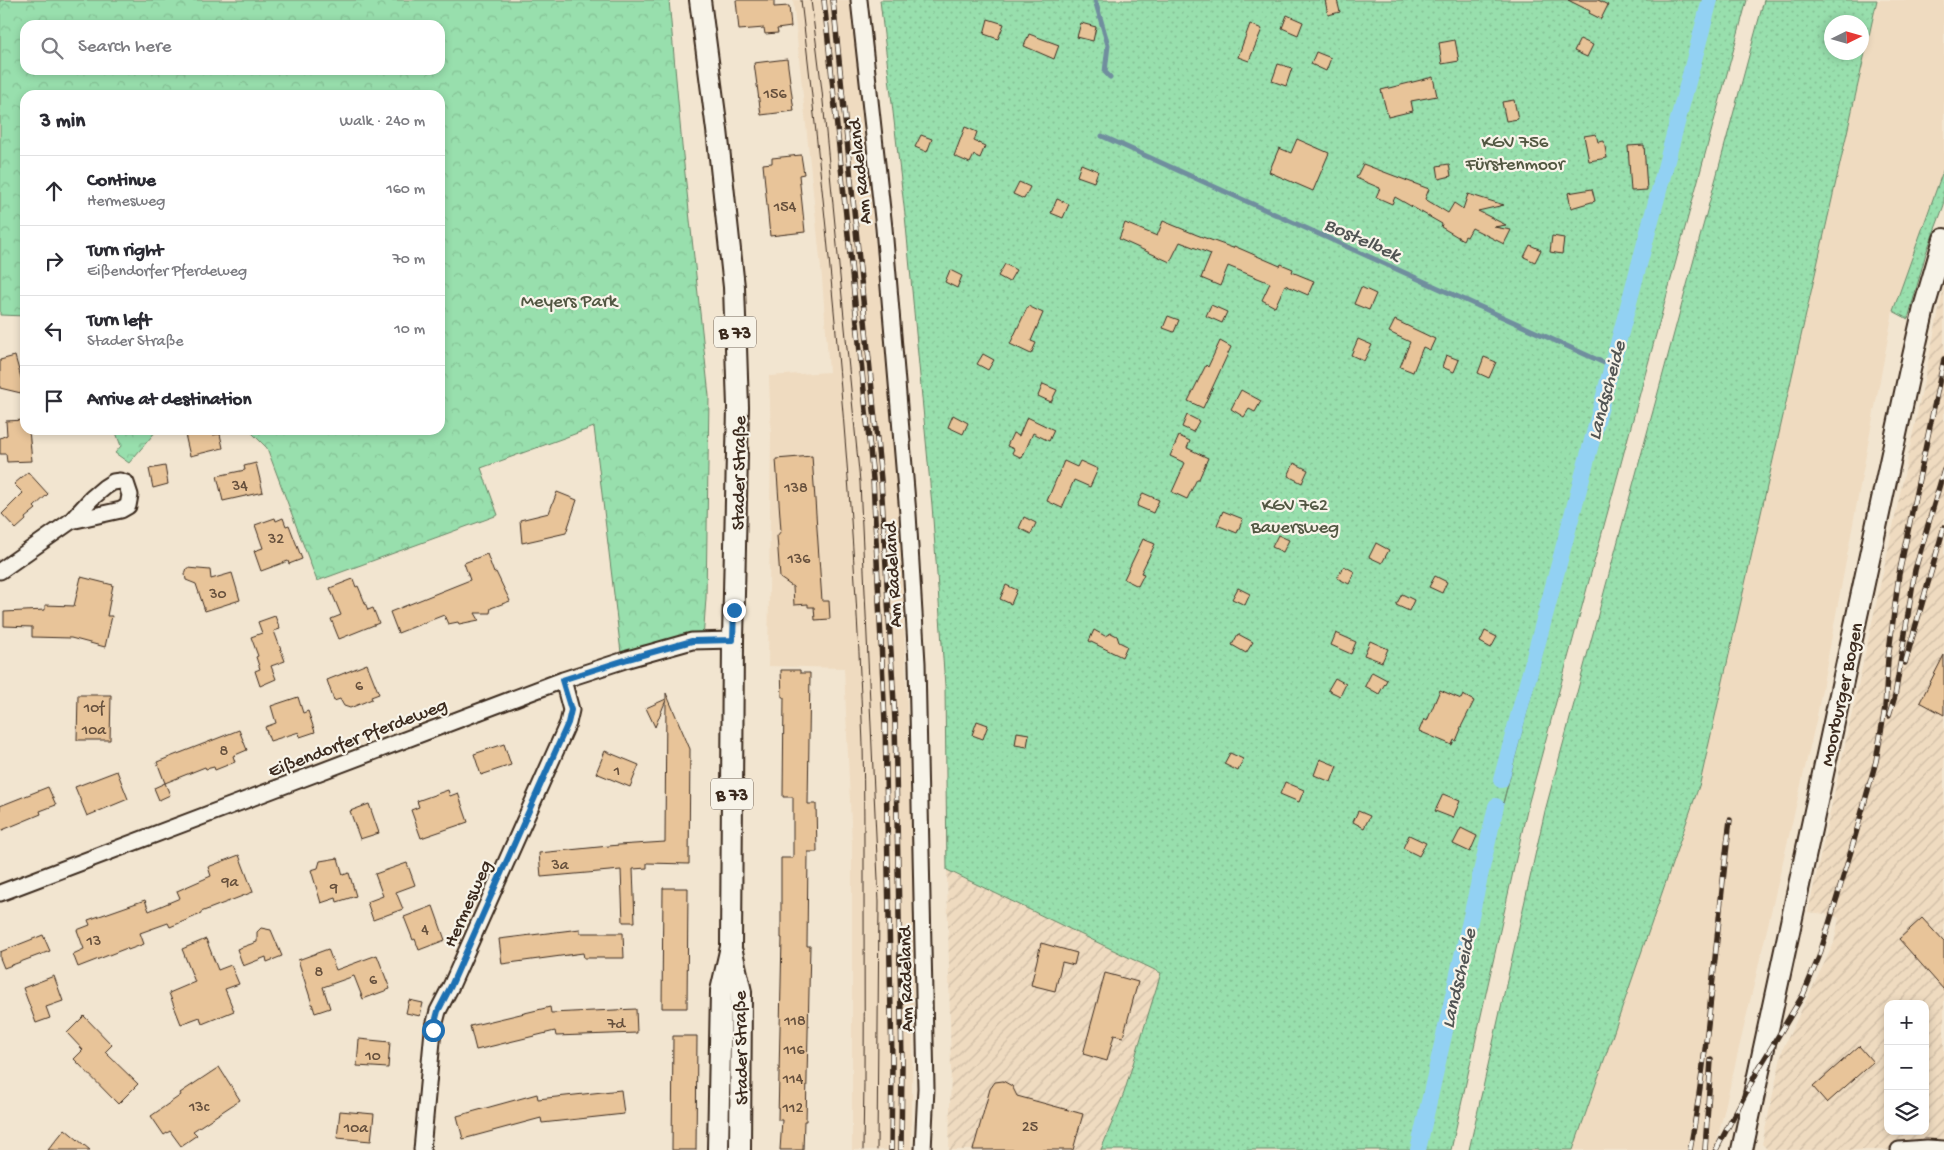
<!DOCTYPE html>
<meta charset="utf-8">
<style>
body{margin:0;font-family:"Gochi Hand",sans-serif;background:#f2f2f3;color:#2b2b33}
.controls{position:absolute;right:15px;bottom:15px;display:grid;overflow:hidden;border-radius:10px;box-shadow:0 2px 8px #0003}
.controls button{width:45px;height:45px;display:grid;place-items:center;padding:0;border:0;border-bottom:1px solid #e1e1e2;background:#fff;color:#2b2b33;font:25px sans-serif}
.compass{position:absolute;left:1824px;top:15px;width:45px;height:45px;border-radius:50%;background:#fff;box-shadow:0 2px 8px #0003;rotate:85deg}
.stop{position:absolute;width:15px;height:15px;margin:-11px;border:4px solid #1f6fb2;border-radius:50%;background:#fff}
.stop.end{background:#1f6fb2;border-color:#fff;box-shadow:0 1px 5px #0008}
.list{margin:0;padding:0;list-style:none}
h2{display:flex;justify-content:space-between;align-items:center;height:65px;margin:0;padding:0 20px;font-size:21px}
h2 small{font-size:16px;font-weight:400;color:#7c7c81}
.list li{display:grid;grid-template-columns:32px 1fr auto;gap:15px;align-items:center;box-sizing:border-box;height:70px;padding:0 20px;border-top:1px solid #e1e1e2}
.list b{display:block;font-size:19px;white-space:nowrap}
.list p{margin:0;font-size:16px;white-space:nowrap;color:#7c7c81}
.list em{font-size:16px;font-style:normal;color:#7c7c81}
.icon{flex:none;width:28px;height:28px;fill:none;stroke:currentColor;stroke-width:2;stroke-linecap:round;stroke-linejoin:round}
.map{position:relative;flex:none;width:1944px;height:1150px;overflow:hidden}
.search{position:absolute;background:#fff;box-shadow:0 2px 8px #0003;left:20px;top:20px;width:425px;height:55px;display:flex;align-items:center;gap:12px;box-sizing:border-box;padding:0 18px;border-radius:15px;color:#7c7c81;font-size:19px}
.panel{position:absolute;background:#fff;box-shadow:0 2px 8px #0003;left:20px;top:90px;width:425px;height:345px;border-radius:15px}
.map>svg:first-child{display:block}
</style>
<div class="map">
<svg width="1944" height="1150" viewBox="0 0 1944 1150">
<defs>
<pattern id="industrial-furrows" width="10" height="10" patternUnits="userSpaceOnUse" patternTransform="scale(1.25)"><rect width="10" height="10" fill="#efdbc0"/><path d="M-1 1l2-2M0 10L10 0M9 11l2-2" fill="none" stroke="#cebca5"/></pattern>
<pattern id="grass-dots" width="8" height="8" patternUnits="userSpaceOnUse" patternTransform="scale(1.25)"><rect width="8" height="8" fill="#98dfad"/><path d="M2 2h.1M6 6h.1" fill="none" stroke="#84c094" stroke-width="1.8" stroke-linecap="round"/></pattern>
<pattern id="park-crowns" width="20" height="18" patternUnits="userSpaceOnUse" patternTransform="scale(1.25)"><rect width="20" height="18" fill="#98dfad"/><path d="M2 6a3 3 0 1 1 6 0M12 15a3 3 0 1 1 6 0" fill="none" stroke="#84c094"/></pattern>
</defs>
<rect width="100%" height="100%" fill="#f2e5d0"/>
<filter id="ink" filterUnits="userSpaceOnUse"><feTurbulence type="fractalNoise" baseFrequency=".02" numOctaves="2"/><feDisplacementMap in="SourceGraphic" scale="10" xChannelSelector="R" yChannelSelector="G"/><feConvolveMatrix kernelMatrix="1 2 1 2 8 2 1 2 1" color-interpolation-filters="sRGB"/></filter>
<g filter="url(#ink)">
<!-- built -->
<path fill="#efdbc0" d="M793,0h57l10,83 39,412 16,413 -4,242h-59v-305l-8,-177 -76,-2 3,-229 -2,-61 60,-4 -7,-94z
M1877,0h67v168l-51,143 -77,410 -101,429h-142l127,-367z"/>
<!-- industrial -->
<path fill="url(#industrial-furrows)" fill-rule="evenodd" d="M1944,287v863h-176l-6,-6 21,-96 51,-105 5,-25 -13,-4 -18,-2 80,-362zM1888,1004h37v127h-37z
M947,870l214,103 -37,120 -23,57h-152l2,-80z"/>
<!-- grass -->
<path fill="url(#grass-dots)" stroke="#6a8466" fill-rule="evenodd" d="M880,0h831l-96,359 -115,456 213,-815h34l-219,805 -77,345h-26l53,-249 -9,-3 -56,252h-312l23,-57 37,-120 -214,-103 -2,-184 -13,-181 -27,-290z
M1764,0h113l-177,783 -127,367h-104l76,-339zM1832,22h30v30h-30z
M1944,168v37l-18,48 -18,66 -15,-8z"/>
<!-- park -->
<path fill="url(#park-crowns)" stroke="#6a8466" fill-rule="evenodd" d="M0,0h669l13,146 27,250 -3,202 -3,42 -81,21 -28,-234 -113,41 17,47 -181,66 -50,-133 -18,-18h191v-335h-415v221l-25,-1zM25,25h415v45h-415z
M115,430h42l-28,33 -14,-10 6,-7z"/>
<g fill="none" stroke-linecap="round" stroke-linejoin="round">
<!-- stream -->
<path stroke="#6f8e9e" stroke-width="5" d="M1095,0l13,45 -3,27 5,5
M1102,136l509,230"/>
<!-- canal -->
<path stroke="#92d1f3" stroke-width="16" d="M1501,780l209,-780
M1418,1150l78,-344"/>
</g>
<!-- building -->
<path fill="#e8c499" stroke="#3b2a1e" d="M736,0h38v7l15,-1 2,21 -14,2 1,4 -13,1 -1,-6 -25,2z
M1325,0h12l3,12 -12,3z
M1568,0h30l10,5 -7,14 -12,-6 1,-2z
M1287,15l16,7 -5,13 -16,-7z
M988,19l16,5 -6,15 -14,-5z
M1081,23l15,4 -3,14 -16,-4z
M1250,24l12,5 -13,32 -11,-4z
M1029,34l30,11 -5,14 -30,-13z
M1580,39l13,6 -6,12 -13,-6z
M1455,40l4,21 -17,3 -3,-21z
M1316,52l15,6 -5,13 -15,-7z
M787,59l7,52 -33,4 -7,-52z
M1278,64l14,4 -6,18 -14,-5z
M1433,77l4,19 -26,5 2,10 -25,6 -7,-27z
M1514,100l4,19 -12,2 -4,-19z
M965,127l12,5 -3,9 11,5 -5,12 -6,-3 -4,8 -16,-7z
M1596,134l2,8 6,-1 3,17 -18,3 -5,-25z
M921,135l11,4 -5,13 -12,-5z
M1297,139l32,14 -16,38 -44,-19 10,-24 12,5z
M1644,145l3,45 -16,1 -3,-45z
M801,155l3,19 -5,1 6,57 -35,4 -7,-72 9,-1v-5z
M1081,164l17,7 -4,11 -17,-6z
M1363,164l66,25 -4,10 23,14 6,-10 9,6 5,-15 36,11 -26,6 28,14 -12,2 17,3 -7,14 -32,-16 -5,9 -2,-1 -2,4 -22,-13 1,-3 -47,-27 -3,7 -16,-7 4,-9 -24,-10z
M1449,164l2,12 -12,3 -2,-13z
M1019,182l11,5 -6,12 -11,-5z
M1592,189l3,12 -24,7 -3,-15z
M1057,199l12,5 -6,14 -12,-5z
M1163,221l34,14 36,13 1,-2 46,20 1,-2 12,5 -1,3 22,9 -6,14 -23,-10 -10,22 -13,-7 8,-17 -42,-17 -8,20 -19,-8 10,-24 -31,-12 -10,20 -51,-23 6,-16 32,13z
M1552,236l12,2 -2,16 -12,-2z
M1530,245l11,5 -6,12 -11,-5z
M1005,264l11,6 -7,12 -11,-6z
M950,270l12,6 -5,12 -12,-6z
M1361,287l15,7 -7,16 -15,-6z
M1211,305l16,7 -5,11 -16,-7z
M1028,306l15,7 -12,28 5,2 -5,11 -21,-10z
M1168,316l11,4 -5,12 -11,-4z
M1395,320l40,19 -5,11 -7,-3 -10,25 -13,-5 10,-25 -21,-10z
M1358,339l14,6 -8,16 -13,-6z
M1220,341l11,6 -28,61 -15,-7 18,-36 2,2z
M983,354l11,6 -6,10 -11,-6z
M1446,355l13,5 -5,12 -12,-5z
M15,356l10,36v2l-25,-6v-28z
M1484,357l12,5 -7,16 -11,-5z
M1043,384l14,6 -6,12 -13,-6z
M1241,390l20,11 -6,11 -6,-3 -5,8 -13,-8z
M953,415l15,8 -5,11 -15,-7z
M1187,415l12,6 -6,11 -11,-5z
M1027,417l27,13 -5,11 -16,-8 -11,25 -10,-5 2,-4 -7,-3 6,-13 6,3z
M25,420v10h4l3,31 -25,1 -1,-8h-6v-16l7,-3 -1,-14z
M184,430h24l5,5 7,-1 3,14 -33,8z
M1179,436l11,5 -3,7 21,10 -9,21h-2l-10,20 -15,-7 13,-29 -15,-7z
M812,456l10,145h7l1,18 -15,1 -1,-13h-6v-3l-14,1 -1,-18 -13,-9 -3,-42 4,-5 -5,-72z
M1064,461l13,6 3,-6 18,8 -8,18 -16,-7 -12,28 -15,-7z
M256,463l7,29 -40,9 -6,-25 28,-6 -1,-4z
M1294,463l14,7 -6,13 -14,-7z
M165,466l3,18 -15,4 -4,-19z
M28,472l20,22 -14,13 2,2 -11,9 1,2 -10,9 -14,-15 21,-21 -9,-9z
M557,492l20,8 -11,33 -44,10 -2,-23 29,-7z
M1143,493l16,7 -6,13 -16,-7z
M1223,511l20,8 -6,14 -20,-8z
M1024,517l12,6 -5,11 -12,-6z
M275,518l1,3 7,-3 3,8 3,-1 13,34 -13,5 -1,-3 -27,10 -7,-20 9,-3 -8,-23z
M1278,535l11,5 -6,12 -11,-5z
M1143,539l12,5 -14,29 3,1 -6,12 -14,-7z
M1376,543l13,7 -7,13 -13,-6z
M487,554l7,19 2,-1 14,29 -19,7 -1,5h-15l4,7 -20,4 -1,-2 -10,2 -4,-9 -46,18 -8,-21 80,-32 -6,-17z
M1344,566l11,6 -6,12 -12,-6z
M187,568l23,2 1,9 21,-6 8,27 -35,11 -9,-27 -10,-4 -1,-6z
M1435,576l12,6 -5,11 -13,-6z
M81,577l32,8 -6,31h5l-7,31 -34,-9 -39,-1v-10l-28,-1v-14l41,-2v-5l29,1z
M353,579l3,8 2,-1 10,24 5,-2 6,15 -40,16 -8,-20 10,-4 -11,-27z
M1006,585l11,5 -6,14 -11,-5z
M1238,588l12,6 -5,11 -13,-6z
M1402,594l12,6 -5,11 -13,-6z
M275,616l5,13 -6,2 11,30 -14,5 5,13 -16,7 -5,-15 5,-2 -4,-12 2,-1 -7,-19 11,-4 -4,-11z
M1094,630l11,6 6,-3 6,3 2,6 8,4 -5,11 -33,-16z
M1485,631l12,6 -6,11 -11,-6z
M1336,633l20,9 -5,12 -20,-9z
M1238,634l15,8 -7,11 -14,-8z
M1370,641l18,8 -6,13 -18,-7z
M1944,655v60l-24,-13z
M367,664l12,30 -8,3 1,2 -22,9 -6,-2 -4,-7 -6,2 -7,-21z
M781,670h19v3h10l-2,131h8l1,48h-9l-1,94h3l-4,175h-2l-1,29h-23l2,-30h-4l4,-182h-1v-80h12v-61h-10l1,-100h-2z
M1372,672l15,8 -8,14 -14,-8z
M1335,678l11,6 -6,12 -12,-6z
M1440,690l21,9 2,-4 11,6 -14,28h1l-5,12 -2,-1 -2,5 -33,-14 5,-12 3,2z
M666,693l24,56 -1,115 -42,-1v5l-14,1 2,53h-12l-2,-52 -80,7 -2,-24 80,-8 46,-3 1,-142 -11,27 -9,-19 20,-9z
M78,695h33l-1,45h-33z
M298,697l5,16 5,-2 7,21 -15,5 -1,-5 -29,9 -5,-14 11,-4 -5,-17z
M977,721l11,4 -5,14 -11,-4z
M239,730l8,20 -14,6 2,6 -20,8 -1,-3 -8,2 -1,-2 -40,16 -8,-21z
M1017,732l12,2 -2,13 -12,-2z
M504,744l7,21 -30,10 -7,-21z
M605,751l34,14 -9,22 -34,-14z
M1230,753l13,6 -5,12 -14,-7z
M1320,759l17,7 -6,16 -17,-7z
M117,771l11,28 -41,17 -12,-29z
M1285,782l19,8 -5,12 -19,-8z
M165,783l5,12 -11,5 -5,-12z
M48,787l8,18 -16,6 1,3 -41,17v-25z
M448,790l2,6 8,-3 10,29 -47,16 -10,-28 8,-3 -2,-6z
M1443,794l17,7 -7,17 -18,-7z
M369,804l10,29 -19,6 -10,-28z
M1358,811l12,5 -6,12 -11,-6z
M1461,828l16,8 -7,16 -17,-8z
M1409,835l17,8 -7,13 -16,-8z
M239,855l14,37 -52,20v2l-31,13 -2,-4 -28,10 4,11 -16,6 -1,-2 -49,19 -5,-13 11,-5 -7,-19 13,-5 -2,-5 57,-20 4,11 31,-13 -3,-7 34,-15 -3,-9z
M338,858l5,17 6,-2 7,23 -19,6 -1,-4 -15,5 -10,-33 7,-2 2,-7z
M407,863l8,22 -19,7 7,17 -30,11 -6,-18 16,-6 -8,-22z
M663,888h25l-1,120h-25z
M433,906l12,34 -26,10 -4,-11 -2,1 -9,-23z
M1922,918l22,24v48l-45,-51z
M261,928l10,2 11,26 -15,6 -1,-5 -23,9 -6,-17 20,-7v-10z
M580,929v4h43l1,25h-40l-1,-5 -81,11 -3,-25z
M43,935l7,16 -46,17 -4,-10v-6z
M206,939l12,31 13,-5 8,19 -14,5 9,22 -32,13 -2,-7 -19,7 -12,-31 26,-11 -13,-33z
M1041,943l36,10 -3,12 -12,-3 -7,29 -24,-6z
M328,949l8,21 41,-15 13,34 -27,10 -9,-23 -31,11 7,21 -15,5 -17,-53z
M1105,973l33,9 -15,55 -9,-2 -7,26 -24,-7z
M54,976l9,25 -17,6 4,11 -14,5 -13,-35z
M409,1000l14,3 -3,13 -14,-3z
M550,1007l1,6 85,-4 1,24 -81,3 -1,-5 -79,19 -6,-24z
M84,1016l28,29 -7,7 33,32 -20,20 -44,-45 9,-9 -16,-17z
M673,1036h24l-1,114h-24z
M359,1039l31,3 -2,26 -31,-2z
M1859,1046l14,16 -46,41 -14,-16z
M219,1067l21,33 -47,31 4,4 -16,11 -11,-15 -6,4 -13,-19 30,-21 -1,-2z
M1003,1081l9,5 5,10 66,18 -10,36h-100l17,-61 5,-7z
M621,1090l3,24 -82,9 -1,-5 -78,21 -6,-23 80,-22 1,5z
M340,1111l34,3 -3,27 -34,-3z
M65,1129l25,21h-42z"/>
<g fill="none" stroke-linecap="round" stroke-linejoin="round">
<!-- minor casing -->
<g stroke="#3b2a1e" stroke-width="19">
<path id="minor" d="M859,0l25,228 24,286 9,149 9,425 -3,62
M0,571l71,-50 21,-23 13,-11 8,-5 7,-1 6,2 4,12 -2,11 -7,4 -50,11
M0,893l563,-213 65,-21 64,-18 41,-1
M422,1150l11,-120 5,-19 13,-25 117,-263 3,-13 -8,-30
M1899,1150l28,-2 17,1"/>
</g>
<!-- major casing -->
<g stroke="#3b2a1e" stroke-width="24">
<path id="major" d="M700,0l17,130 17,157 4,120 -5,233 -2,307 -10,44 -3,159
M732,952l9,40 -1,158
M1742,1150l167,-776 15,-66 20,-69"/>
</g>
<!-- minor -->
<use href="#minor" stroke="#f7f3e8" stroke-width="15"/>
<!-- major -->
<use href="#major" stroke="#f7f3e8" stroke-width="20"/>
<!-- tram -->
<path stroke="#3b2a1e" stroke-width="1" d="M801,0c29,247 53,496 62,745 1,46 1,92 1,139 0,88 1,177 -1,266
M811,0l11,91 38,391 19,420 -2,248"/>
<!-- rail casing -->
<g stroke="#3b2a1e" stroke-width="5.5">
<path id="rail" d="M824,0l49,479 12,243 7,340 -1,88
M833,0l48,480 14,241 7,342 -1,87
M1905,663l39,-136
M1889,716l6,-20 20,-126 29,-100
M1690,1150c20,-109 26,-220 40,-330
M1705,1150l6,-90
M1716,1150l43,-82 44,-73 16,-38 32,-106 25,-90 9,-53 3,-49 11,-85 45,-215"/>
</g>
<!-- rail -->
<use href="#rail" stroke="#f7f3e8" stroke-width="4" stroke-dasharray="11" stroke-linecap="butt"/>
</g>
</g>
<g fill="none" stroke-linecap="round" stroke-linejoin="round" filter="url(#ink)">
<!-- route -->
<path stroke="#1f6fb2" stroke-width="6" d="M433,1030l5,-19 13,-25 117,-263 3,-13 -9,-30 66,-21 64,-18 41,-1 1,-30"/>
</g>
<g text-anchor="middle" stroke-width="4.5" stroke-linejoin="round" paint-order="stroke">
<!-- number labels -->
<g font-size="16" fill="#66503d">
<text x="775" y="98">156</text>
<text x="785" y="211">154</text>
<text x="240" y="490">34</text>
<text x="796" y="492">138</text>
<text x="276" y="543">32</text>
<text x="799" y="563">136</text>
<text x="218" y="598">30</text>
<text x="359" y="690">6</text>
<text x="94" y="712">10f</text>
<text x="94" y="734">10a</text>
<text x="224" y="755">8</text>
<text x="617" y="775">1</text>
<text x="560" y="869">3a</text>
<text x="230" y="886">9a</text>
<text x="334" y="892">9</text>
<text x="425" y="934">4</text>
<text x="94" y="945">13</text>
<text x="319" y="976">8</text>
<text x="373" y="984">6</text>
<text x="795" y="1025">118</text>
<text x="616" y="1028">7d</text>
<text x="794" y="1054">116</text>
<text x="373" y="1060">10</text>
<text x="793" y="1083">114</text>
<text x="199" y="1111">13c</text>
<text x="793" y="1112">112</text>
<text x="1030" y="1131">25</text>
<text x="356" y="1132">10a</text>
</g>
<!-- shield labels -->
<g fill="#f7f3e8" stroke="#73665b" stroke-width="1">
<rect x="714" y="316.5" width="42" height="31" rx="4"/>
<rect x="711" y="778.5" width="42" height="31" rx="4"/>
</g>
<g font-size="18" font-weight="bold" fill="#3b2a1e">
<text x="735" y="338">B 73</text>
<text x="732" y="800">B 73</text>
</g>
<!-- park labels -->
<g font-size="19" fill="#525742" stroke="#f7f3e8">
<text x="1515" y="147">KGV 756<tspan x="1515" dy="22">Fürstenmoor</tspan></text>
<text x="569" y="306">Meyers Park</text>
<text x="1295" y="510">KGV 762<tspan x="1295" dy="22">Bauersweg</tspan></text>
</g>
<!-- street labels -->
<g font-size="19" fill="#3b2a1e" stroke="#f7f3e8">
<text transform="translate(858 172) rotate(-96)" y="7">Am Radeland</text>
<text transform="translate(737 473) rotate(-89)" y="7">Stader Straße</text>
<text transform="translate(891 575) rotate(-93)" y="7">Am Radeland</text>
<text transform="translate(1840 694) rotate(-78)" y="7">Moorburger Bogen</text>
<text transform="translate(357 736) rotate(-21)" y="7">Eißendorfer Pferdeweg</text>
<text transform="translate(466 903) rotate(-66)" y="7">Hermesweg</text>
<text transform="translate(904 979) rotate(-91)" y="7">Am Radeland</text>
<text transform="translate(739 1048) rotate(-91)" y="7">Stader Straße</text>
</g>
<!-- water labels -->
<g font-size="20" font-style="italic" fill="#515453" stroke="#f7f3e8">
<text transform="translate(1363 238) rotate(24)" y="7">Bostelbek</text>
<text transform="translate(1605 390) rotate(-75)" y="7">Landscheide</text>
<text transform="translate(1457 978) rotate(-77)" y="7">Landscheide</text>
</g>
</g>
</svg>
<div class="controls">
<button>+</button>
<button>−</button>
<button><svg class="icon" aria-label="layers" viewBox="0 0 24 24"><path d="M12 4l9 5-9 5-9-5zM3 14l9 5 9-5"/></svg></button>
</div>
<svg class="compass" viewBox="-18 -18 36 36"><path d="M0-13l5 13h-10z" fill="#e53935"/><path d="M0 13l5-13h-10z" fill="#7c7c81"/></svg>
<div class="stop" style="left:433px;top:1030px"></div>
<div class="stop end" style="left:734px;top:610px"></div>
<div class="search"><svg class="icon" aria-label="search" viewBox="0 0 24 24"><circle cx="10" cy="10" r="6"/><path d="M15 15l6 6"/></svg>Search here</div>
<section class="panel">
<h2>3 min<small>Walk · 240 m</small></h2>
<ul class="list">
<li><svg class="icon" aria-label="ahead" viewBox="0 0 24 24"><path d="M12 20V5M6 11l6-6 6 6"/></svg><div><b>Continue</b><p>Hermesweg</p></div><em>160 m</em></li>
<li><svg class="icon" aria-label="right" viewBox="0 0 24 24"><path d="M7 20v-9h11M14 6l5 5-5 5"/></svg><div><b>Turn right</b><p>Eißendorfer Pferdeweg</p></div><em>70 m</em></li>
<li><svg class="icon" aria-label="left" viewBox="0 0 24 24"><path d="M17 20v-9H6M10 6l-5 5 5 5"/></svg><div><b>Turn left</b><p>Stader Straße</p></div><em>10 m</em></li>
<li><svg class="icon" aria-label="arrive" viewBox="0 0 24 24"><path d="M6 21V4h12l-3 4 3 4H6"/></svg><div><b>Arrive at destination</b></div></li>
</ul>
</section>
</div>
